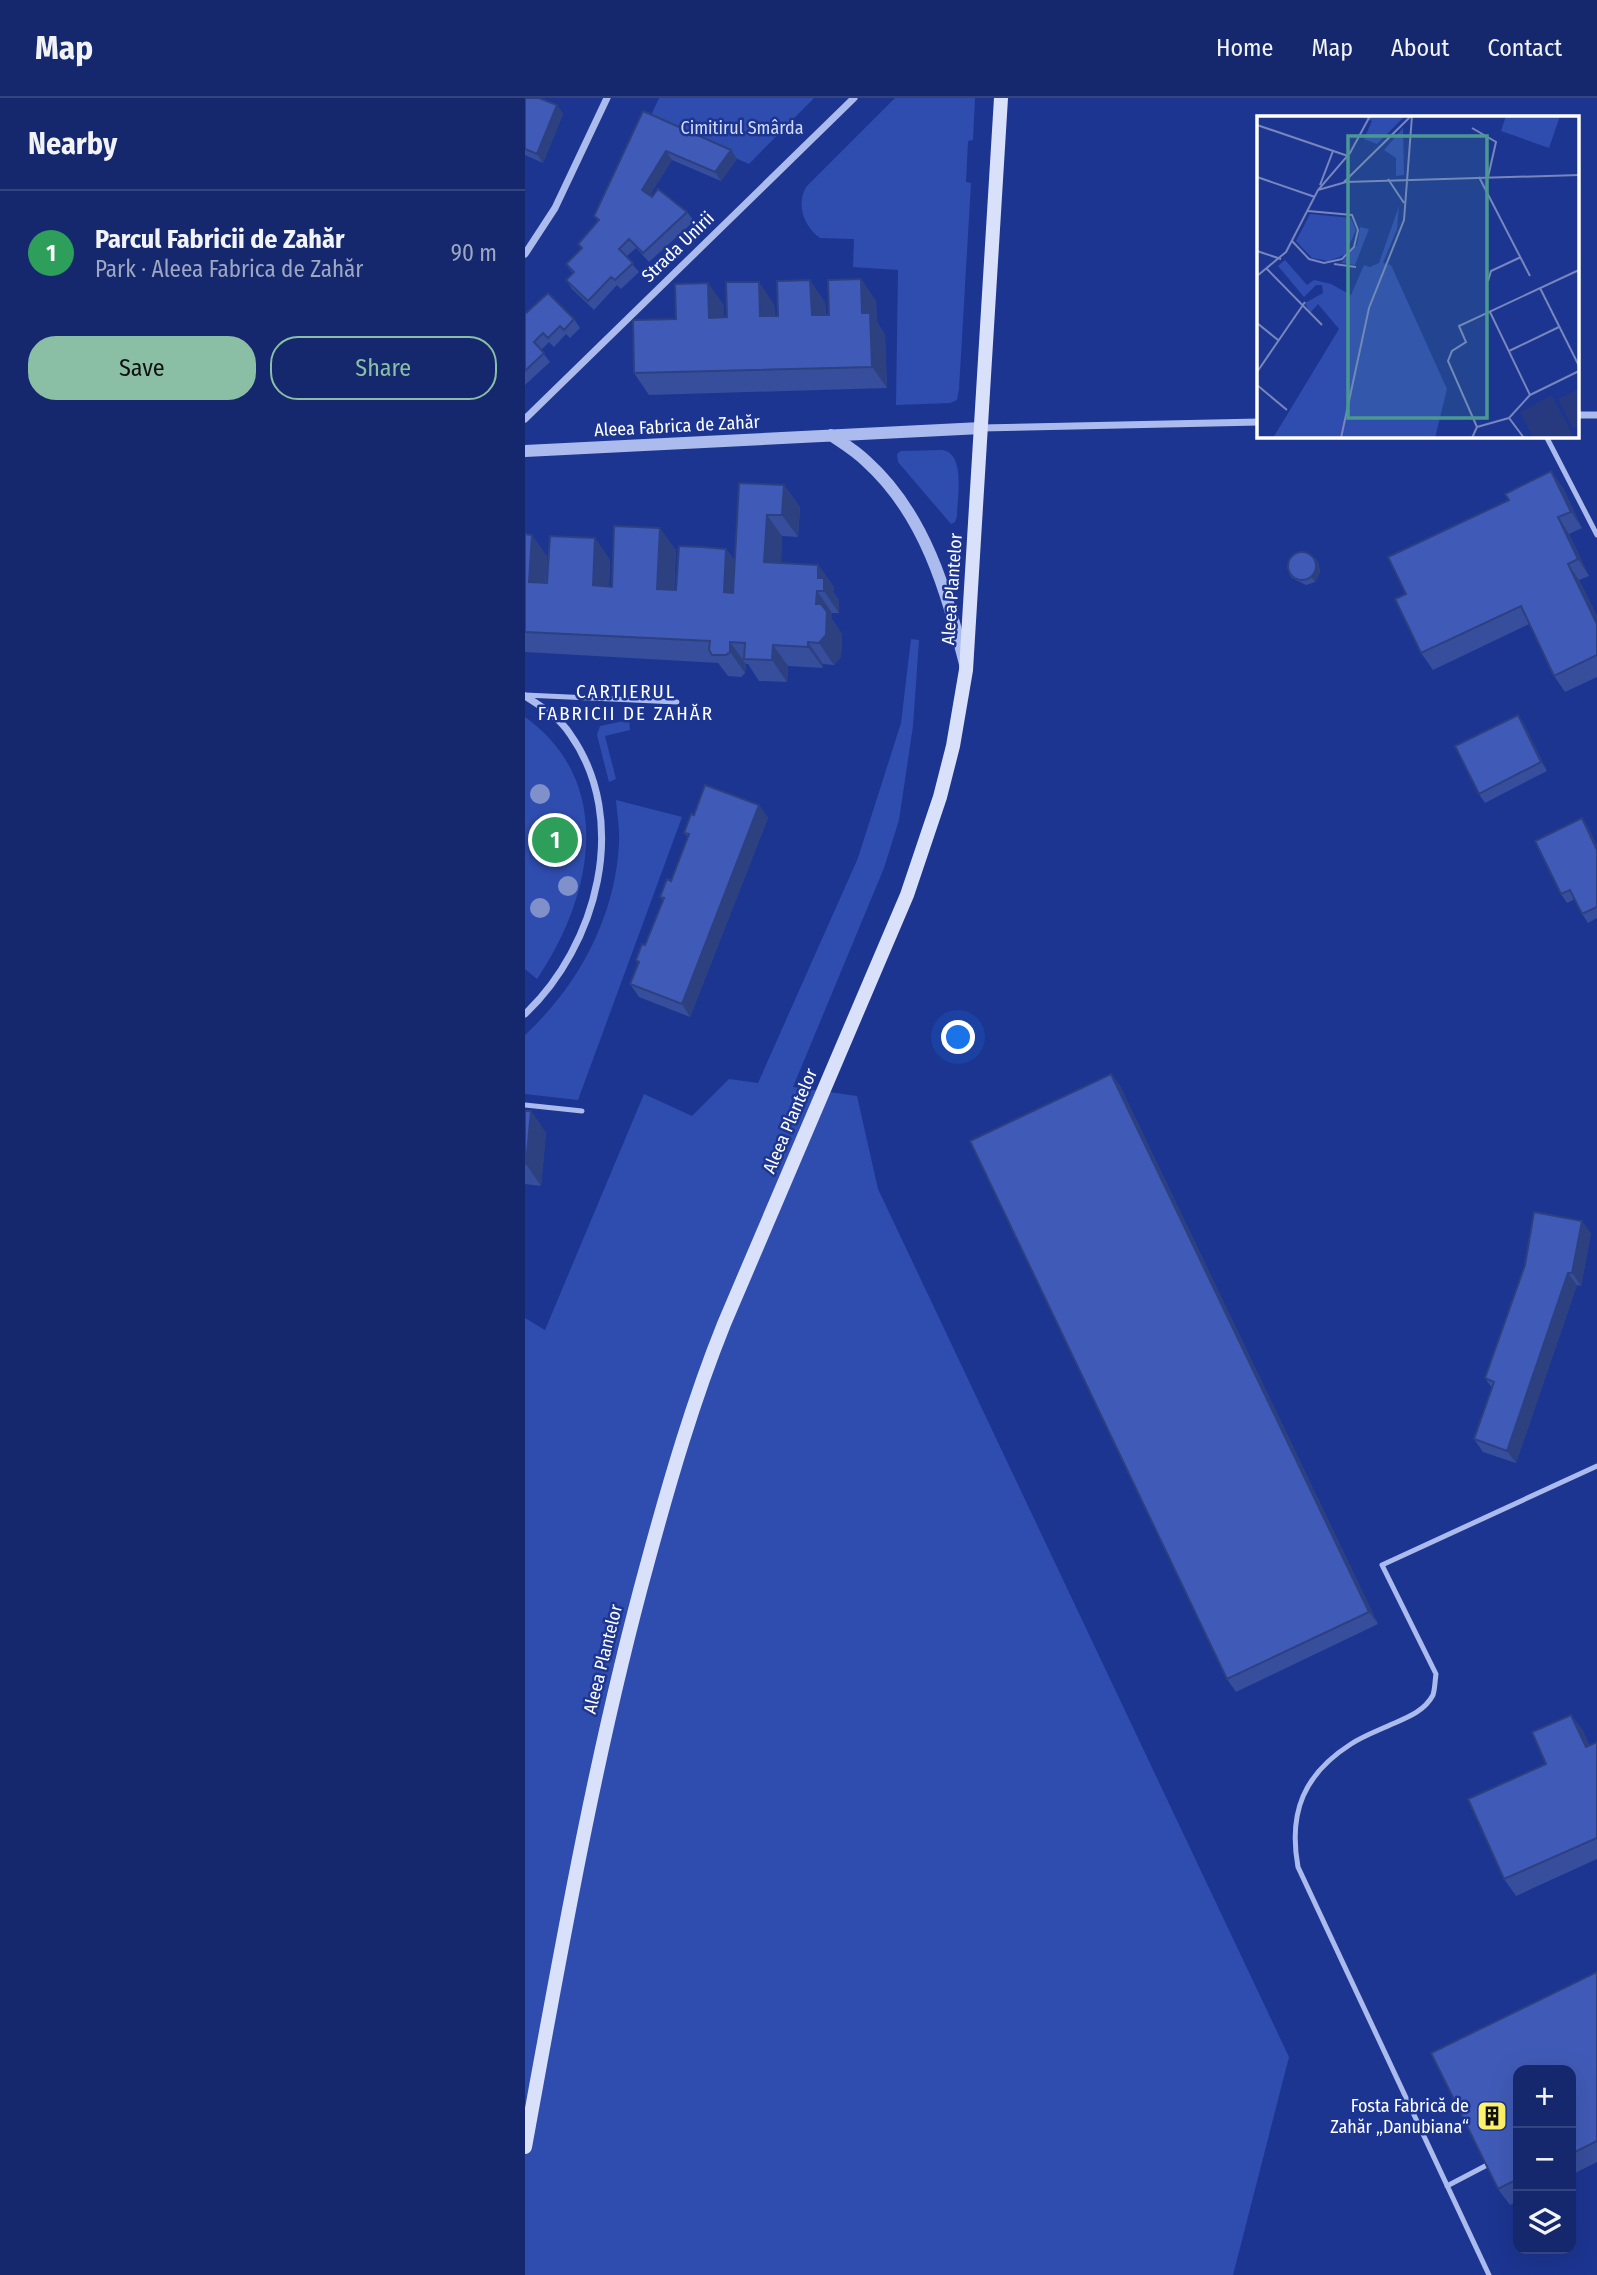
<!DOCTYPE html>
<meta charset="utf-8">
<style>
body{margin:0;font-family:"Fira Sans Condensed",sans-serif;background:#223475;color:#f1f3f6}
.controls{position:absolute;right:21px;bottom:21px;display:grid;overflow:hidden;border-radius:14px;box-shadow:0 7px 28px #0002}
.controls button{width:63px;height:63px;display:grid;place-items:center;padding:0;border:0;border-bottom:2px solid #344480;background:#15286d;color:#f1f3f6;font:35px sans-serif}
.you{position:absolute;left:434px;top:940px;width:24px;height:24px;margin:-18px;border:5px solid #fff;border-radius:50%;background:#1a73e8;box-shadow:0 0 0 10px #1a73e833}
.badge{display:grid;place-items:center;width:46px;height:46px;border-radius:50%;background:#8abfa5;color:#fff;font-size:23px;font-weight:700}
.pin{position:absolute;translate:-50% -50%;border:4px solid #fff;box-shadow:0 2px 7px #0006}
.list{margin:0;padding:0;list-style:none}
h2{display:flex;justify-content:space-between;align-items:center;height:91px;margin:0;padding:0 28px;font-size:30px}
h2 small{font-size:23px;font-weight:400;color:#9da6c2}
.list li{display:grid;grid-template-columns:46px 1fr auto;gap:21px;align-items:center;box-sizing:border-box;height:126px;padding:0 28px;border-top:2px solid #344480}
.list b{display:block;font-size:26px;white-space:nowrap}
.list p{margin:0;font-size:23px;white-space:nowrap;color:#9da6c2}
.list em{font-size:23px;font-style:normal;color:#9da6c2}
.actions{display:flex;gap:14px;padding:21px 28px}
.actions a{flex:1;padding:16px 0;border:2px solid #8abfa5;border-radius:28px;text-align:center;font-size:24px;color:#8abfa5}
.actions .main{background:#8abfa5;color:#111}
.icon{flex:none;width:38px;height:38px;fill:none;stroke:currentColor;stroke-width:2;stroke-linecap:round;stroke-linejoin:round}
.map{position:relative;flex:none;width:1072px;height:2177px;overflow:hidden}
header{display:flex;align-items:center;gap:42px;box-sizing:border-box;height:98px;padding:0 35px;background:#15286d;border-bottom:2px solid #344480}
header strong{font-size:33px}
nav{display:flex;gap:38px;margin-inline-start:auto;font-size:24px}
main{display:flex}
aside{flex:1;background:#15286d}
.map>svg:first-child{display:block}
</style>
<header>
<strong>Map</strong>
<nav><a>Home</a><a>Map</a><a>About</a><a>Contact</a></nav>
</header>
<main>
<aside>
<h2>Nearby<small></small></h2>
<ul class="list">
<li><span class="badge" style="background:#2e9e5b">1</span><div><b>Parcul Fabricii de Zahăr</b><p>Park · Aleea Fabrica de Zahăr</p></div><em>90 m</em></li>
</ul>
<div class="actions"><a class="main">Save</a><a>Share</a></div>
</aside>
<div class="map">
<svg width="1072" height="2177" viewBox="0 0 1072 2177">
<rect width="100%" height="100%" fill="#1c3591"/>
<!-- green -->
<path fill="#2f4daf" d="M134,0h155l-65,66 -100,-44z
M370,0h80l-2,42 -5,1 -2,41 5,1 -12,206 -2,11 -7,3 -54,2 2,-135 -45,-3 1,-28 -34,-1c-16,-11 -24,-33 -14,-51z
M417,352c24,3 15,48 15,66l-2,6 -4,2 -53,-62 -1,-8 4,-3z
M386,541l8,1 -6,86 -14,94 -15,48 -91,219 64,9 21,93 411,868 -56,218h-708v-957l20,12 99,-236 48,22 37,-37 29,4 100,-225 43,-135z
M0,619c92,66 67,181 12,262l-12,-10z
M104,622l1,10 -25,6 11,43 -7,3 -12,-47 3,-9z
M91,702l66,17 -104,283 -53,-6v-59c54,-50 90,-118 94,-191 1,-15 -2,-30 -3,-44z"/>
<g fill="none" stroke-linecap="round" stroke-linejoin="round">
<!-- service -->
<path stroke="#acbbee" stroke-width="5" d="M1021,338l51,99
M0,597l152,7
M0,1007l57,6
M922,2088l42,-22
M964,2177l-191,-408c-10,-55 6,-93 53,-123 12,-8 26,-13 39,-19 16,-7 34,-13 43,-30 2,-6 2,-15 3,-21l-54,-109 215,-99"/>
<!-- minor -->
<path stroke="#acbbee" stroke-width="7" d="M0,156l30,-46 52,-110
M1053,317h19
M0,321l329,-321
M456,330l278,-6
M0,598c17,11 34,21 45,38 61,86 27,212 -45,280"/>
<!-- tertiary -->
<path stroke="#acbbee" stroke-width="12" d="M306,337c12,8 25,16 35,26 59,53 80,129 99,203
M0,353l456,-23"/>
<!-- secondary -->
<path stroke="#d9e0fa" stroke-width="14" d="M0,2049c36,-197 70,-393 123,-586 22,-81 45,-160 76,-237l183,-429 33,-98 13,-51 13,-76 35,-572"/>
</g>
<!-- trees -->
<g fill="#8090cb">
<circle cx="15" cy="696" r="10"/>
<circle cx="43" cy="788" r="10"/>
<circle cx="15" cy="810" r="10"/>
</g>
<!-- wall -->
<path fill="#374e9d" d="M0,0l32,7 6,9 -20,49 -18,-8z
M118,13l94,48 -16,22 -49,-21 -22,35 37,17 7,9 -45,41 -13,-14 -10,9 13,15 -18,17 -4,-4 -23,25 -22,-21 -6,-9 7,-6 -7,-10 15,-15 -3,-5 20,-23 -4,-5z
M336,181l15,22 1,21 8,13 2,53 -238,7 -15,-22 42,-54 48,-14v12l50,-13 1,12h3l47,-14 1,13h3z
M0,216l49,5 6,9 -10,10 -4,-4 -12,13 -5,-5 -8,8 9,12 -25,23z
M1026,373l12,17 19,40 -13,6 20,42 -10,4 18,36v61l-32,15 -11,-16 -25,-52 -96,46 -12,-17 -15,-59z
M259,387l16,22 -2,30 -16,-1 -1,27 37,2 16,22 -1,5 6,8v13h-7v6l10,15 -1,23 -7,8 -11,-1v4l-35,-2 -1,16 -28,-1 -11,-17h-2l-1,9 -4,4 -13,-1 -10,-13 -193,-11v-118l22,22 -1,27h1l48,-45 15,22 -1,26 3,1 64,-37 -2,40h2l50,-41 9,12z
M790,460l3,4 2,10 -5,10 -9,3 -14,-7 -3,-4z
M993,617l6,9 23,47 -62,32 -6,-9z
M234,707l9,13 -78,199 -51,-20 -9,-13 8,-20 -2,-4 9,-15 18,-44 -3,-4 11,-16 17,-44 -4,-4 10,-18z
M1063,729l9,19v72l-9,5 -6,-9 -7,-15 -8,4 -6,-9z
M586,976l9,12 258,538 -142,68 -9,-13z
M0,1013h6l15,22 -5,53 -16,-2z
M1066,1135l-10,53 -4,-1 -61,178 -33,-11 -9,-13 18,-51 -7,-10z
M1046,1617l12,16 6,14 8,-3v117l-81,37 -12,-17 42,-115z
M1072,1874v190l-26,13v-105h-53v131l-8,4 -12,-16 -67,-136z"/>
<!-- shaded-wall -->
<path fill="#2d4080" d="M32,7l6,9 -20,49 -6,-9z
M206,52l6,9 -16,22 -6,-9z
M141,53l6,9 -24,39 -6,-9z
M336,181l15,22 1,21 8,13 2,53 -15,-21 -10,-54z
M285,182l15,22 2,35 -15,-22z
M234,184l15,22 1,34 -15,-22z
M183,185l16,22v34l-15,-21z
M1026,373l12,17 19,40 -11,-16z
M259,387l16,22 -2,30 -16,-22z
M242,417l15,21 -2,47 -16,-21z
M1033,419l11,17 20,42 -11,-17z
M135,430l16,22 -4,60 -15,-21z
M7,437l15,21 -3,48 -15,-22z
M70,440l15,22 -2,47 -15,-22z
M201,451l15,22 -2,43 -15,-22z
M790,460l3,4 2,10 -5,10 -3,-4z
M1043,466l11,16 18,36v8z
M293,467l16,22 -1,5 6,8v13l-15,-22 -6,-13z
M292,493l15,22v6l10,15 -1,23 -7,8 -15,-22 -3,-39z
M205,544l16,22 -1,9 -15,-21z
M283,544l15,22v4l-15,-21z
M248,547l15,21 -1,16 -15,-22z
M993,617l6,9 23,47 -6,-9z
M234,707l9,13 -78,199 -8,-13z
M1057,720l6,9 9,19v4z
M586,976l9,12 258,538 -9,-12z
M6,1013l15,22 -5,53 -15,-22z
M1057,1123l9,12 -10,53 -9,-13z
M1043,1175l9,12 -61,178 -9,-12z
M1046,1617l12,16 14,32 -11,-16z"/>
<!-- building -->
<path fill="#405bb7" stroke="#2d4080" stroke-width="2" d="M0,0h14l18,7 -20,49 -12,-5z
M118,13l88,39 -16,22 -49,-21 -24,39 10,7 6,-8 29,23 -44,41 -14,-14 -10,10 14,14 -18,17 -4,-3 -23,24 -22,-21 8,-8 -8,-8 16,-16 -4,-4 21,-24 -5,-4z
M336,181l1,34h8l2,54 -238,6 -1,-53 43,-1 -1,-35 33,-1 1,35 18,-1 -1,-35h33l1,34h18l-1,-35 33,-1 2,35h17l-1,-35z
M23,195l26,26 -10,11 -4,-4 -12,12 -5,-5 -9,9 10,11 -19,18v-57z
M1026,373l20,41 -13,5 20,42 -10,5 29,60v31l-43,21 -33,-70 -100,47 -26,-54 11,-5 -18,-37 121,-57 -4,-6z
M214,385l45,2 -2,30h-15l-3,47 54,3v13h6v13h-7l-1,13h5l6,8 -1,23 -7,8 -11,-1v5l-35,-2 -1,15 -28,-1 1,-16 -15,-1v10l-4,3h-14l-3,-5 1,-9 -185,-9v-98l7,1 -3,47 18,1 3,-47 45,2 -2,47 19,2 2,-61 46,2 -3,61 19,1 3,-44 23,1 24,2 -2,43 9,1z
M763 468a14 14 0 1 1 28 0a14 14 0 1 1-28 0Z
M993,617l23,47 -62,32 -24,-48z
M180,687l54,20 -77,199 -52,-20 9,-22 -3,-2 6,-16 3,1 19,-47 -4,-1 7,-18 4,2 18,-47 -5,-1 7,-19 3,1z
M1057,720l15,32v57l-15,7 -12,-24 -9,4 -26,-53z
M586,976l258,538 -142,67 -257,-538z
M0,1013h6l-5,53h-1z
M1009,1114l48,9 -10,52h-4l-61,178 -33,-12 20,-57 -9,-4 40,-113z
M1046,1617l15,32 11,-5v96l-93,41 -36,-80 78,-35 -14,-32z
M1072,1874v169l-26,13v-84h-53v109l-20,10 -67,-136z"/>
<!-- icons -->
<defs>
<g id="building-square" transform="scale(1.575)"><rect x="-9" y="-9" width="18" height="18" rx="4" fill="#fff469" stroke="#1c3591"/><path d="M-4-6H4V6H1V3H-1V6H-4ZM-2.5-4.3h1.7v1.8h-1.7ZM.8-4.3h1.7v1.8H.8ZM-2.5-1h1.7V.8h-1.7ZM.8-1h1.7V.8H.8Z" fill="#111"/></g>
</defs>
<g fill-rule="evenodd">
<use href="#building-square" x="967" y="2018"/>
</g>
<g text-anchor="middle" stroke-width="5" stroke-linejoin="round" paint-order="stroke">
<!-- park labels -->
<g font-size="18" fill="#d2dbfa" stroke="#1c3591">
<text x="217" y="36">Cimitirul Smârda</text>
</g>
<!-- street labels -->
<g font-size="18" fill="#fff" stroke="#1c3591">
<text transform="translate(153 149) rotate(-44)" y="6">Strada Unirii</text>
<text transform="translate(152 328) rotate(-3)" y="6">Aleea Fabrica de Zahăr</text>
<text transform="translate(427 491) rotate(-86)" y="6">Aleea Plantelor</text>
<text transform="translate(265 1023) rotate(-67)" y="6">Aleea Plantelor</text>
<text transform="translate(78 1561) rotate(-76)" y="6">Aleea Plantelor</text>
</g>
<!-- poi labels -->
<g font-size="18" fill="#fff" stroke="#1c3591" text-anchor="end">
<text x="944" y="2014">Fosta Fabrică de<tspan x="944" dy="21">Zahăr „Danubiana“</tspan></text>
</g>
<!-- neighbourhood labels -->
<g font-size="19" letter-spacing="2" fill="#fff" stroke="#1c3591">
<text x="101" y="600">CARTIERUL<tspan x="101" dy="22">FABRICII DE ZAHĂR</tspan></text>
</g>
</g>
<!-- overview -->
<g transform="translate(732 18)">
<rect width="322" height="322" fill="#1c3591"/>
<path d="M103,0h45l-28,28 -13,-5 8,-18zM249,0h54l-11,32 -48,-17zM146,12l1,47 -8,1v-18l-12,-8zM142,90l-2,23 -14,34 8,2 56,124 -12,49h-162l66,-109 -21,-25 -8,9 -5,-10 18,-10 -1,-8h-6l-12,12 -26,-31 7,-6 22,25 7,-5 17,4 20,11 13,-30 6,2 9,-4zM53,98l41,4 5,12 -11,25 -17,6 -16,-3 -16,-17zM103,111l9,2 -14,36 -14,-2 16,-18z" fill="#2f4daf"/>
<path d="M322,273v37l-6,3 -15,-30zM295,279l22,41 -41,2 -13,-26z" fill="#27397f"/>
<path fill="none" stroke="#7786bd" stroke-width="2" d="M0,9l91,31M215,12l24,14 -8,35M0,61l58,20M222,61l51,99M131,63l16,24M87,66l67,-66M63,69l13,-34M61,74l28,-8 233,-7M35,125l17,18 15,4 18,-4 12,-12 4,-17 -6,-15 -44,-4M0,135l24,8M77,148l22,3M10,153l55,56M0,160l29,-24 32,-62 32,-37 20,-37M231,165l3,-10 30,-14M283,172l39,78M233,196l40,83 -21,23M0,207l21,17M252,235l50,-24M0,256l48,-70M0,269l30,25M273,279l49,-24M220,311l32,-9 15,20M84,322l28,-130 35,-88 8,-104M215,322l5,-11 -29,-66 4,-10 14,-9 -7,-16 120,-56"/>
<path fill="#4b9892" fill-opacity="0.15" stroke="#4b9892" stroke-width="3.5" d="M91,20h139v282h-139z"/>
<rect width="322" height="322" fill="none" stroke="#fff" stroke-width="3.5"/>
</g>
</svg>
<div class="controls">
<button>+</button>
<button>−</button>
<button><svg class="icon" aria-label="layers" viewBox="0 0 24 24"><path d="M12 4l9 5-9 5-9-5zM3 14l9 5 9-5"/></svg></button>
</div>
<div class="you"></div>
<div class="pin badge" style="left:30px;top:742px;background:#2e9e5b">1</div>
</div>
</main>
